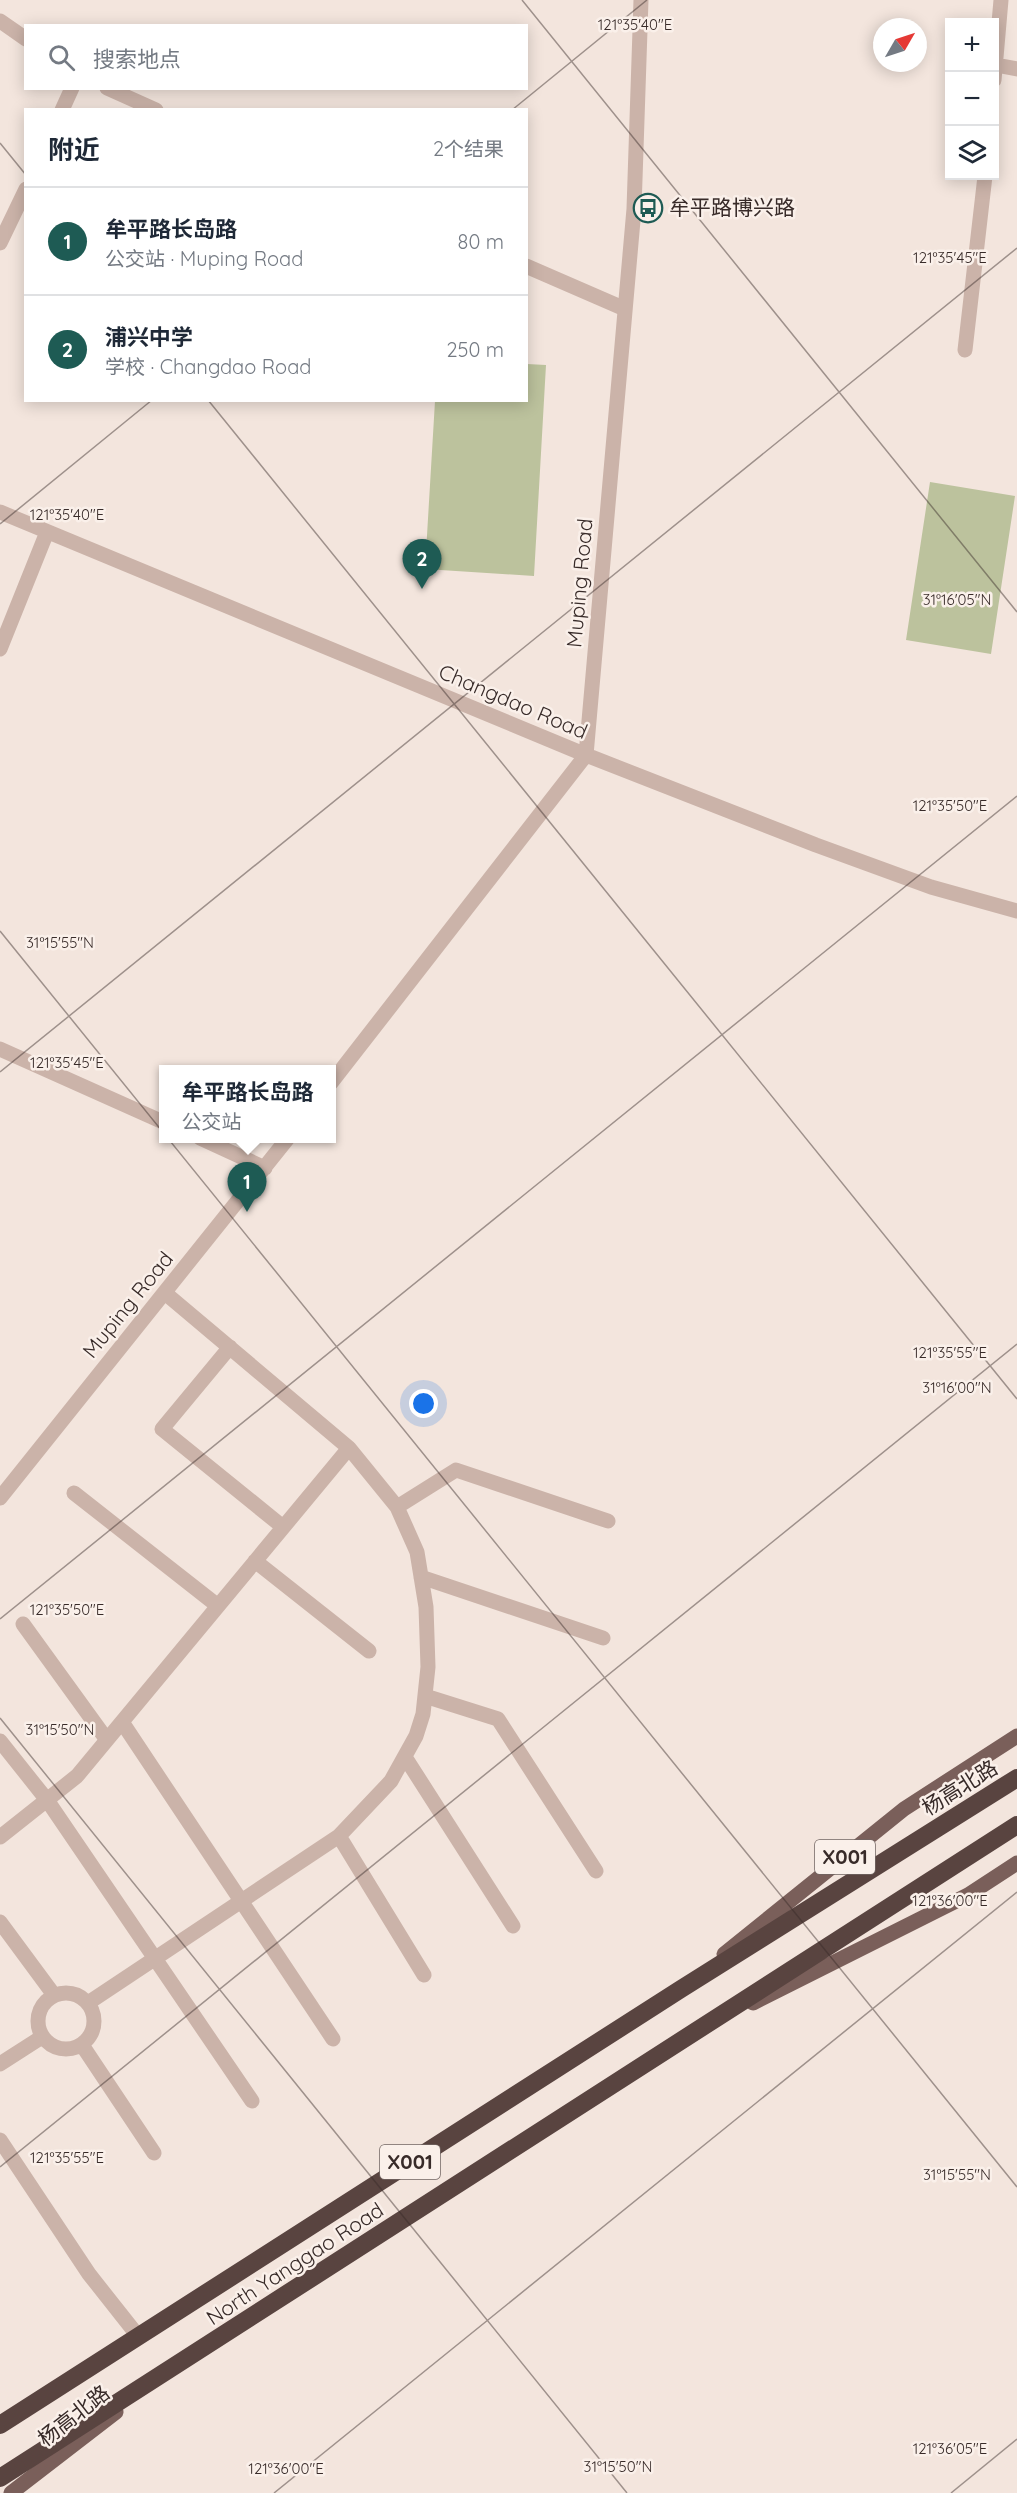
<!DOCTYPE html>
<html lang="zh">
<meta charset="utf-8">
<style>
body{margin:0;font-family:Quicksand,"Noto Sans SC",sans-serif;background:#f6f6f7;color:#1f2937}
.controls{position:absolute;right:18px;top:18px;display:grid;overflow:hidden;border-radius:0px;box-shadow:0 3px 15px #0003}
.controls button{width:54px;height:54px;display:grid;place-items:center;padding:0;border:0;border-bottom:2px solid #e0e1e3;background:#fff;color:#1f2937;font:30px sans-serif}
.compass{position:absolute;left:873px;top:18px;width:54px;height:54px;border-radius:50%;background:#fff;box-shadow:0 3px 15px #0003;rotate:51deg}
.you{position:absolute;left:424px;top:1404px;width:21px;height:21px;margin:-15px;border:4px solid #fff;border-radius:50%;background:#1a73e8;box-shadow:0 0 0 9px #1a73e833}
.badge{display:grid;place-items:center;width:39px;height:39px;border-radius:50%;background:#1e5b54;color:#fff;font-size:20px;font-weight:700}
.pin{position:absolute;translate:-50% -50px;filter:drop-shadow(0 2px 3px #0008)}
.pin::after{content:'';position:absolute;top:32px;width:21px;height:18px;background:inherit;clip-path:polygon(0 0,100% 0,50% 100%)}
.popup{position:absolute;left:159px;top:1065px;width:177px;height:78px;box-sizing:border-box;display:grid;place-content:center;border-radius:0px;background:#fff;filter:drop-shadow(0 2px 4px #0005);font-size:20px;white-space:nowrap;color:#747a83}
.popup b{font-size:22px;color:#1f2937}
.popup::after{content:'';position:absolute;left:50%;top:100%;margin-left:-12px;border:12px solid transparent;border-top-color:#fff}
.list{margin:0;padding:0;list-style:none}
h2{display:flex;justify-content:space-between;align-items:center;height:78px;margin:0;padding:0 24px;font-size:26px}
h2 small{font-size:20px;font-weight:400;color:#747a83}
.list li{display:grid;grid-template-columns:39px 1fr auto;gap:18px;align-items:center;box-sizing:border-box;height:108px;padding:0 24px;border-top:2px solid #e0e1e3}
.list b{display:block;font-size:22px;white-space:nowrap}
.list p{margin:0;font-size:20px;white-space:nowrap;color:#747a83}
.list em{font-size:20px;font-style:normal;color:#747a83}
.icon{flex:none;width:33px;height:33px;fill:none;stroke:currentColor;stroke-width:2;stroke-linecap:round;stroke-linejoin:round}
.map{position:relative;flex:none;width:1017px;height:2493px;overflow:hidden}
.search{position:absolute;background:#fff;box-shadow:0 3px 15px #0003;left:24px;top:24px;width:504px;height:66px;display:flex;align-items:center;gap:15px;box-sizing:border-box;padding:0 21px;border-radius:0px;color:#747a83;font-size:22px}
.panel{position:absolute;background:#fff;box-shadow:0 3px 15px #0003;left:24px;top:108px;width:504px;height:294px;border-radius:0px}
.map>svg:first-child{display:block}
</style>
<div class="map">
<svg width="1017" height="2493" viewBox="0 0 1017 2493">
<rect width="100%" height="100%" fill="#f3e5dd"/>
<!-- green -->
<path fill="#bcc29d" d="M527,364l19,1 -12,211 -109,-7 10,-168 91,-1z
M930,482l85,14 -24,158 -85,-14z"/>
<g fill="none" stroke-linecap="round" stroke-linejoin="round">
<!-- minor -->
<path stroke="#cbb3a9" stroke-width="15" d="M0,21l26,18
M996,65l21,4
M994,80l7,-80
M107,88l49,22
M62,110l10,-22
M0,243l26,-54
M526,266l99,43
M965,350l20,-174
M0,512l586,243 230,90 115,42 86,24
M0,649l47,-117
M0,1049l163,73
M331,1083l255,-328 48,-546 7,-209
M200,1138l65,30
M230,1347l-68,82 121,98
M74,1493l144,113
M0,1498l288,-360
M397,1507l59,-37 152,51
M255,1561l114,90
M421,1577l182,61
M23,1624l84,116
M425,1696l73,23 98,152
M122,1722l211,317
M0,1741l47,59 205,301
M405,1757l108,169
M339,1836l85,139
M0,1837l77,-61 272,-328 -184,-155
M0,1922l54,73
M38 2021a28 28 0 1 1 56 0a28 28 0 1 1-56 0Z
M88,2003l251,-167 52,-55 25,-45 7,-22 5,-47 -2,-60 -9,-55 -20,-45 -48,-59
M82,2045l72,108
M0,2064l42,-27
M0,2140l89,134 49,62"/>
<!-- major -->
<path stroke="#7a5f5a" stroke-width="15" d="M724,1954l180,-145 113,-73
M753,2003l215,-108 49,-32
M11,2493l105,-81"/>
<!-- highway -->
<path stroke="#594440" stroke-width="18" d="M0,2425l681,-436 336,-211
M0,2478l1017,-653"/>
</g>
<!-- ticks -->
<path fill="none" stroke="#382b29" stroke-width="1.5" stroke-opacity="0.45" d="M522,0l495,612M512,110l135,-110M0,143l26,32M208,400l809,999M0,524l152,-124M0,931l1017,1256M0,1072l1017,-824M0,1619l1017,-823M0,1718l627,775M0,2167l1017,-823M274,2493l743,-601M951,2493l66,-54"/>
<!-- icons -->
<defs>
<g id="bus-ring" transform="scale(1.5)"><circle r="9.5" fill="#faf0ea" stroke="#1e5b54" stroke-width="1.5"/><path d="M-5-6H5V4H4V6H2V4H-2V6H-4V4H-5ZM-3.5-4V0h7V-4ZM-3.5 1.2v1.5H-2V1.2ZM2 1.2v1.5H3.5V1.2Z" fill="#1e5b54"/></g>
</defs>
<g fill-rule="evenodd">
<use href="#bus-ring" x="648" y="208"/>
</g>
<g text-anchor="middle" stroke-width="5" stroke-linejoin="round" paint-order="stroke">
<!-- shield labels -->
<g fill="#faf0ea" stroke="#726663" stroke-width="1.5">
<rect x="815" y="1840" width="60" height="34" rx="4.5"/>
<rect x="380" y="2145" width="60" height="34" rx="4.5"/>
</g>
<g font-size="20" font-weight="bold" fill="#382b29">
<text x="845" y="1864">X001</text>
<text x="410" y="2169">X001</text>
</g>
<!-- poi labels -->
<g font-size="21" fill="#382b29" stroke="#faf0ea" text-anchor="start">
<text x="669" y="215">牟平路博兴路</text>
</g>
<!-- street labels -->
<g font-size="21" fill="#382b29" stroke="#faf0ea">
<text transform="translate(580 583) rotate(-85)" y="7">Muping Road</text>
<text transform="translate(513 702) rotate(23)" y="7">Changdao Road</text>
<text transform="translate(128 1305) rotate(-51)" y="7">Muping Road</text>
<text transform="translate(960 1788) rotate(-32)" y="7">杨高北路</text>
<text transform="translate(295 2264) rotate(-33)" y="7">North Yanggao Road</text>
<text transform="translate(74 2416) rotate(-38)" y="7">杨高北路</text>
</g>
</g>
<g font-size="15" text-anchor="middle" fill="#382b29" stroke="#faf0ea" stroke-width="5" stroke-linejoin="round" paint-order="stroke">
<text x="635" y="30">121°35'40"E</text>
<text x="950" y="263">121°35'45"E</text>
<text x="67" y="520">121°35'40"E</text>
<text x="957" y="605">31°16'05"N</text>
<text x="950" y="811">121°35'50"E</text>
<text x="60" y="948">31°15'55"N</text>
<text x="67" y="1068">121°35'45"E</text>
<text x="950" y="1358">121°35'55"E</text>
<text x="957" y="1393">31°16'00"N</text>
<text x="67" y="1615">121°35'50"E</text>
<text x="60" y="1735">31°15'50"N</text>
<text x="950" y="1906">121°36'00"E</text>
<text x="67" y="2163">121°35'55"E</text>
<text x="957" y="2180">31°15'55"N</text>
<text x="950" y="2454">121°36'05"E</text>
<text x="618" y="2472">31°15'50"N</text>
<text x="286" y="2474">121°36'00"E</text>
</g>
</svg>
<div class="controls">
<button>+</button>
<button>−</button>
<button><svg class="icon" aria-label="layers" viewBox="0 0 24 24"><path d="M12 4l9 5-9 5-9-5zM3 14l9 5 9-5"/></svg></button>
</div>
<svg class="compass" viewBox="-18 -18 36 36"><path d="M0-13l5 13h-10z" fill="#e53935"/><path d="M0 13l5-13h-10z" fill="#747a83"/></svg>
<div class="you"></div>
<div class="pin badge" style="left:247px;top:1212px">1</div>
<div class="popup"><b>牟平路长岛路</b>公交站</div>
<div class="pin badge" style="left:422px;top:589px">2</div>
<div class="search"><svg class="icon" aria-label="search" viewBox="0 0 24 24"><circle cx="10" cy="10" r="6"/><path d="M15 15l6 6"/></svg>搜索地点</div>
<section class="panel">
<h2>附近<small>2个结果</small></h2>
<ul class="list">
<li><span class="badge">1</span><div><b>牟平路长岛路</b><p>公交站 · Muping Road</p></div><em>80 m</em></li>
<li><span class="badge">2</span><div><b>浦兴中学</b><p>学校 · Changdao Road</p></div><em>250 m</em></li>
</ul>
</section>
</div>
